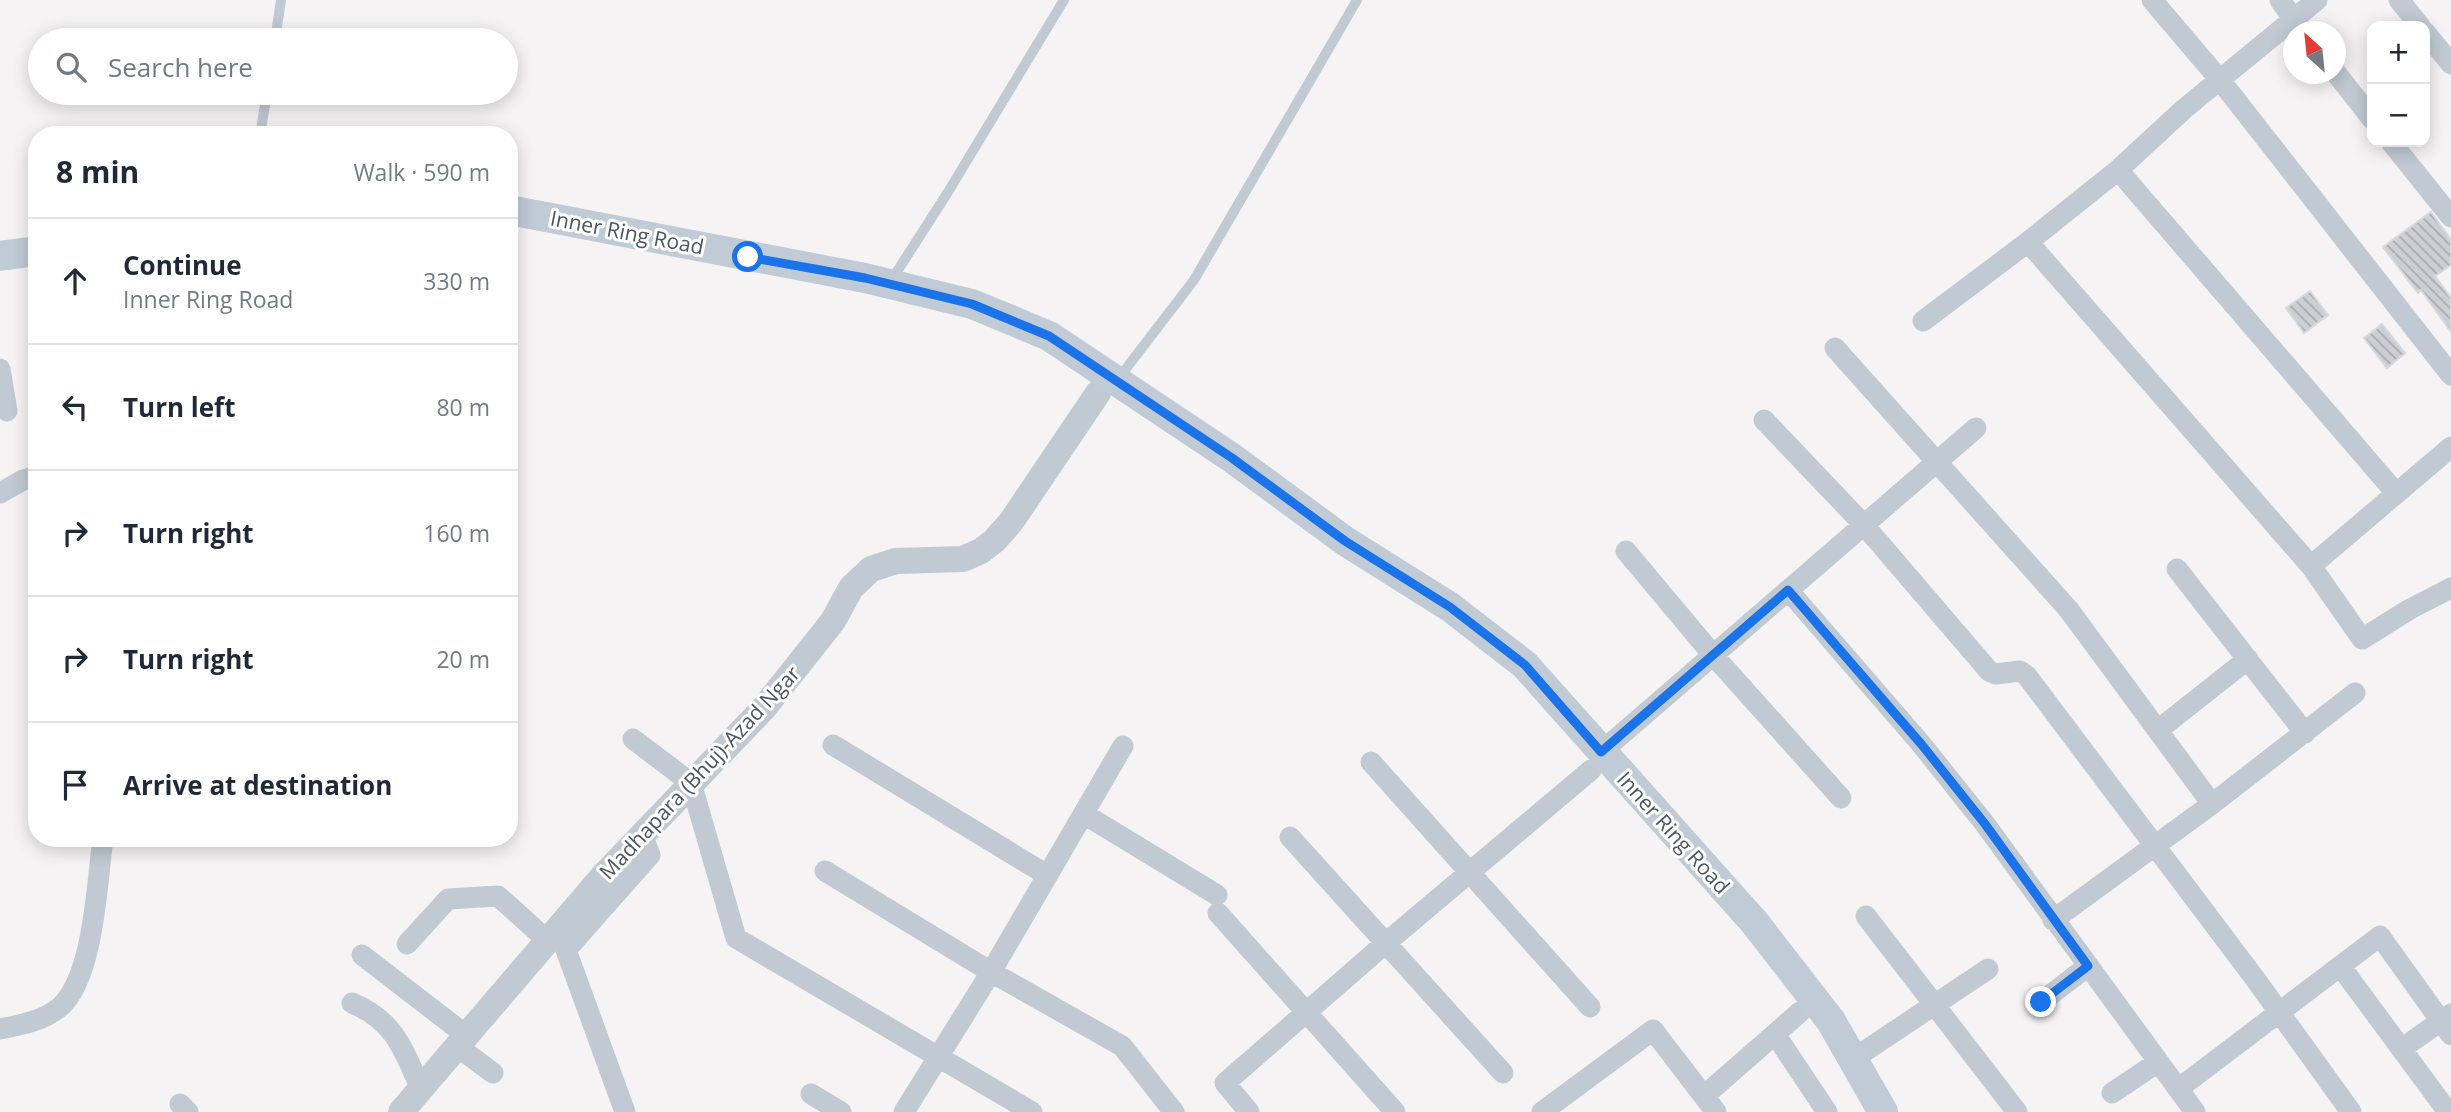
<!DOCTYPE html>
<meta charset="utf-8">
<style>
body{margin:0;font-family:"Open Sans",sans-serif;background:#f6f6f7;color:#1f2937}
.controls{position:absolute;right:21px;top:21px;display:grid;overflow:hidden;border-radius:14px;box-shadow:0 4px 18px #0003}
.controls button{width:63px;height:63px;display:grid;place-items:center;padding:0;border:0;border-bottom:2px solid #e0e1e3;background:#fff;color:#1f2937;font:35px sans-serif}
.compass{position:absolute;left:2283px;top:21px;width:63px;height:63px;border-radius:50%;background:#fff;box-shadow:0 4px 18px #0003;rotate:333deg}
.stop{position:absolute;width:21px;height:21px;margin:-16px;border:5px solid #1a73e8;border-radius:50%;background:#fff}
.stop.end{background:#1a73e8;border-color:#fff;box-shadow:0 2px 7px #0008}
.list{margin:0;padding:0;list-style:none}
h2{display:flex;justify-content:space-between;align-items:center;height:91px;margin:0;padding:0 28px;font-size:30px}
h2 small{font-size:23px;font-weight:400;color:#747a83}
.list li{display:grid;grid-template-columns:46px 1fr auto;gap:21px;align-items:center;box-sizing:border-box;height:126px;padding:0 28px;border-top:2px solid #e0e1e3}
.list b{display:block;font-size:26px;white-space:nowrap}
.list p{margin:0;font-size:23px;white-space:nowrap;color:#747a83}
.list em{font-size:23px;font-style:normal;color:#747a83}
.icon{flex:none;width:38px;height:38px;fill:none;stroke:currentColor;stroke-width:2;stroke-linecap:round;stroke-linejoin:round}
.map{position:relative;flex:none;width:2451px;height:1112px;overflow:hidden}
.search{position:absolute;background:#fff;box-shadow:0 4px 18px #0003;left:28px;top:28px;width:490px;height:77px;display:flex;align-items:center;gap:18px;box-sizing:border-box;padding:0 24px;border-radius:38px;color:#747a83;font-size:26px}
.panel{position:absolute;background:#fff;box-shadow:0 4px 18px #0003;left:28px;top:126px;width:490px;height:721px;border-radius:28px}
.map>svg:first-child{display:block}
</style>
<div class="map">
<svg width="2451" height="1112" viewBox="0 0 2451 1112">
<defs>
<pattern id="building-back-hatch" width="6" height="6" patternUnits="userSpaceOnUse" patternTransform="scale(1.75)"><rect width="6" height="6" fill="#cdcfd5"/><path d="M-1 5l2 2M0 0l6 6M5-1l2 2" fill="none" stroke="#a8abb0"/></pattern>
</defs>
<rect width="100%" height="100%" fill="#f5f3f3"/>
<!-- building -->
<path fill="url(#building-back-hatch)" stroke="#d7d9de" stroke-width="2" d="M2431,212l20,28v25l-16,11 16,22v34l-30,-42 -3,3 -35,-46z
M2310,291l18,24 -24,18 -18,-25z
M2382,324l23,29 -18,15 -23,-30z"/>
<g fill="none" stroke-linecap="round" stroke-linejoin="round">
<!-- service -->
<path stroke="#c1cad2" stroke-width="10" d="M275,40l6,-40
M260,135l7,-42
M891,281l57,-89 116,-192
M1118,379l76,-99 163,-280"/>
<!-- minor -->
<path stroke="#c1cad2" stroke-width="21" d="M2152,0l68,80 231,295
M2280,0l23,32
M2399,0l21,26
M2425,32l26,32
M2336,73l36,46
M2391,142l60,75
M2118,170l278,323
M2028,242l283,324 51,73 48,-30 41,-21
M1923,321l105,-79 90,-72 66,-61 133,-109
M1835,348l234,262 143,194
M0,369l7,42
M1764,420l100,105 125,146 7,3 24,-3 7,5 229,304 95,132
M0,493l23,-13 14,-4
M1626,551l87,104 128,143
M2311,566l140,-119
M2177,569l128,164
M1788,590l134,155 63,79 210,288
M2158,730l90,-71
M633,739l58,44 45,155 296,174
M833,745l214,130
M1601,752l375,-324
M1371,762l219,245
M1084,814l133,81
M1290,837l213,236
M825,871l166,101 131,74 52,66
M1218,913l177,199
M1866,916l151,196
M2053,920l159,-116 143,-111
M407,944l41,-45 50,-3 50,45
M362,955l105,81
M2341,967l107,145
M2041,1002l47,-36
M352,1003c43,18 51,46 69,86
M0,1029c20,-4 43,-8 60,-22 34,-30 37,-125 43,-169
M1775,1034l52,78
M458,1047l35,26
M2401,1049l50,-35
M1853,1059l135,-90
M2178,1089l202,-153 71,99
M2112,1093l46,-31
M811,1094l30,18
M1704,1096l96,-84
M180,1104l8,8
M625,1112l-59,-162 84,-95 -8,-20
M904,1112l87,-140 132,-226
M1249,1112l-24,-29 162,-141 204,-172
M1542,1112l111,-82 63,82"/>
<!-- tertiary -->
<path stroke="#c1cad2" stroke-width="26" d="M401,1112l202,-236 161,-168 69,-87 18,-33 20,-19 25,-8 67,-2 18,-8 13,-10 17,-19 87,-129"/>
<!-- secondary -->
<path stroke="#c1cbd6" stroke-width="30" d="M509,210l356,68 107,26 77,32 183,122 113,83 105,66 75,58 230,258 76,98 52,91
M0,256l37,-5"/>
</g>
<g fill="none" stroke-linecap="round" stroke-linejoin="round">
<!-- route -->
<path stroke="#1a73e8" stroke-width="9" d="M748,257l117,21 107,26 77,32 183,122 113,83 105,66 75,58 76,87 187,-162 134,155 63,79 103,142 -47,36"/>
</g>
<g text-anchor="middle" stroke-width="6" stroke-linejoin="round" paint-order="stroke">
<!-- street labels -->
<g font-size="21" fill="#4a5661" stroke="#fff">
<text transform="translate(627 233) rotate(11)" y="7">Inner Ring Road</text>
<text transform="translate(700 773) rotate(-47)" y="7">Madhapara (Bhuj)-Azad Ngar</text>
<text transform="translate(1673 833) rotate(48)" y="7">Inner Ring Road</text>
</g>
</g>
</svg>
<div class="controls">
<button>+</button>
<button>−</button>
</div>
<svg class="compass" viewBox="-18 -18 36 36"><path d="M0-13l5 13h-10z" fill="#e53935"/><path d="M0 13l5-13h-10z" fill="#747a83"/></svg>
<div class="stop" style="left:748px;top:257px"></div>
<div class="stop end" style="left:2041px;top:1002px"></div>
<div class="search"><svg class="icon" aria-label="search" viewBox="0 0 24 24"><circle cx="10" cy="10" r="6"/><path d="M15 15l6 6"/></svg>Search here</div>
<section class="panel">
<h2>8 min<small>Walk · 590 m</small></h2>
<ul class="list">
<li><svg class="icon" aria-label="ahead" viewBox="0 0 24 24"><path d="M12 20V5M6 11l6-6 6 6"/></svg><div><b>Continue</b><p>Inner Ring Road</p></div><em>330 m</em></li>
<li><svg class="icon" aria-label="left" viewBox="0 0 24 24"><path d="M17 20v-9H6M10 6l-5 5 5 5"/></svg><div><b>Turn left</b></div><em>80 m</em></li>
<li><svg class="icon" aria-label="right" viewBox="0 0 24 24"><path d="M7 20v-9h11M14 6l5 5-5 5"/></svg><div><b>Turn right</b></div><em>160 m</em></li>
<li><svg class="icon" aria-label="right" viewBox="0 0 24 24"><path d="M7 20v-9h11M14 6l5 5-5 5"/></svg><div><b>Turn right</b></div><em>20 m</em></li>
<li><svg class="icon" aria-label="arrive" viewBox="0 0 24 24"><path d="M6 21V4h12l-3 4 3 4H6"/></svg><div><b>Arrive at destination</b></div></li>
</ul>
</section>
</div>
